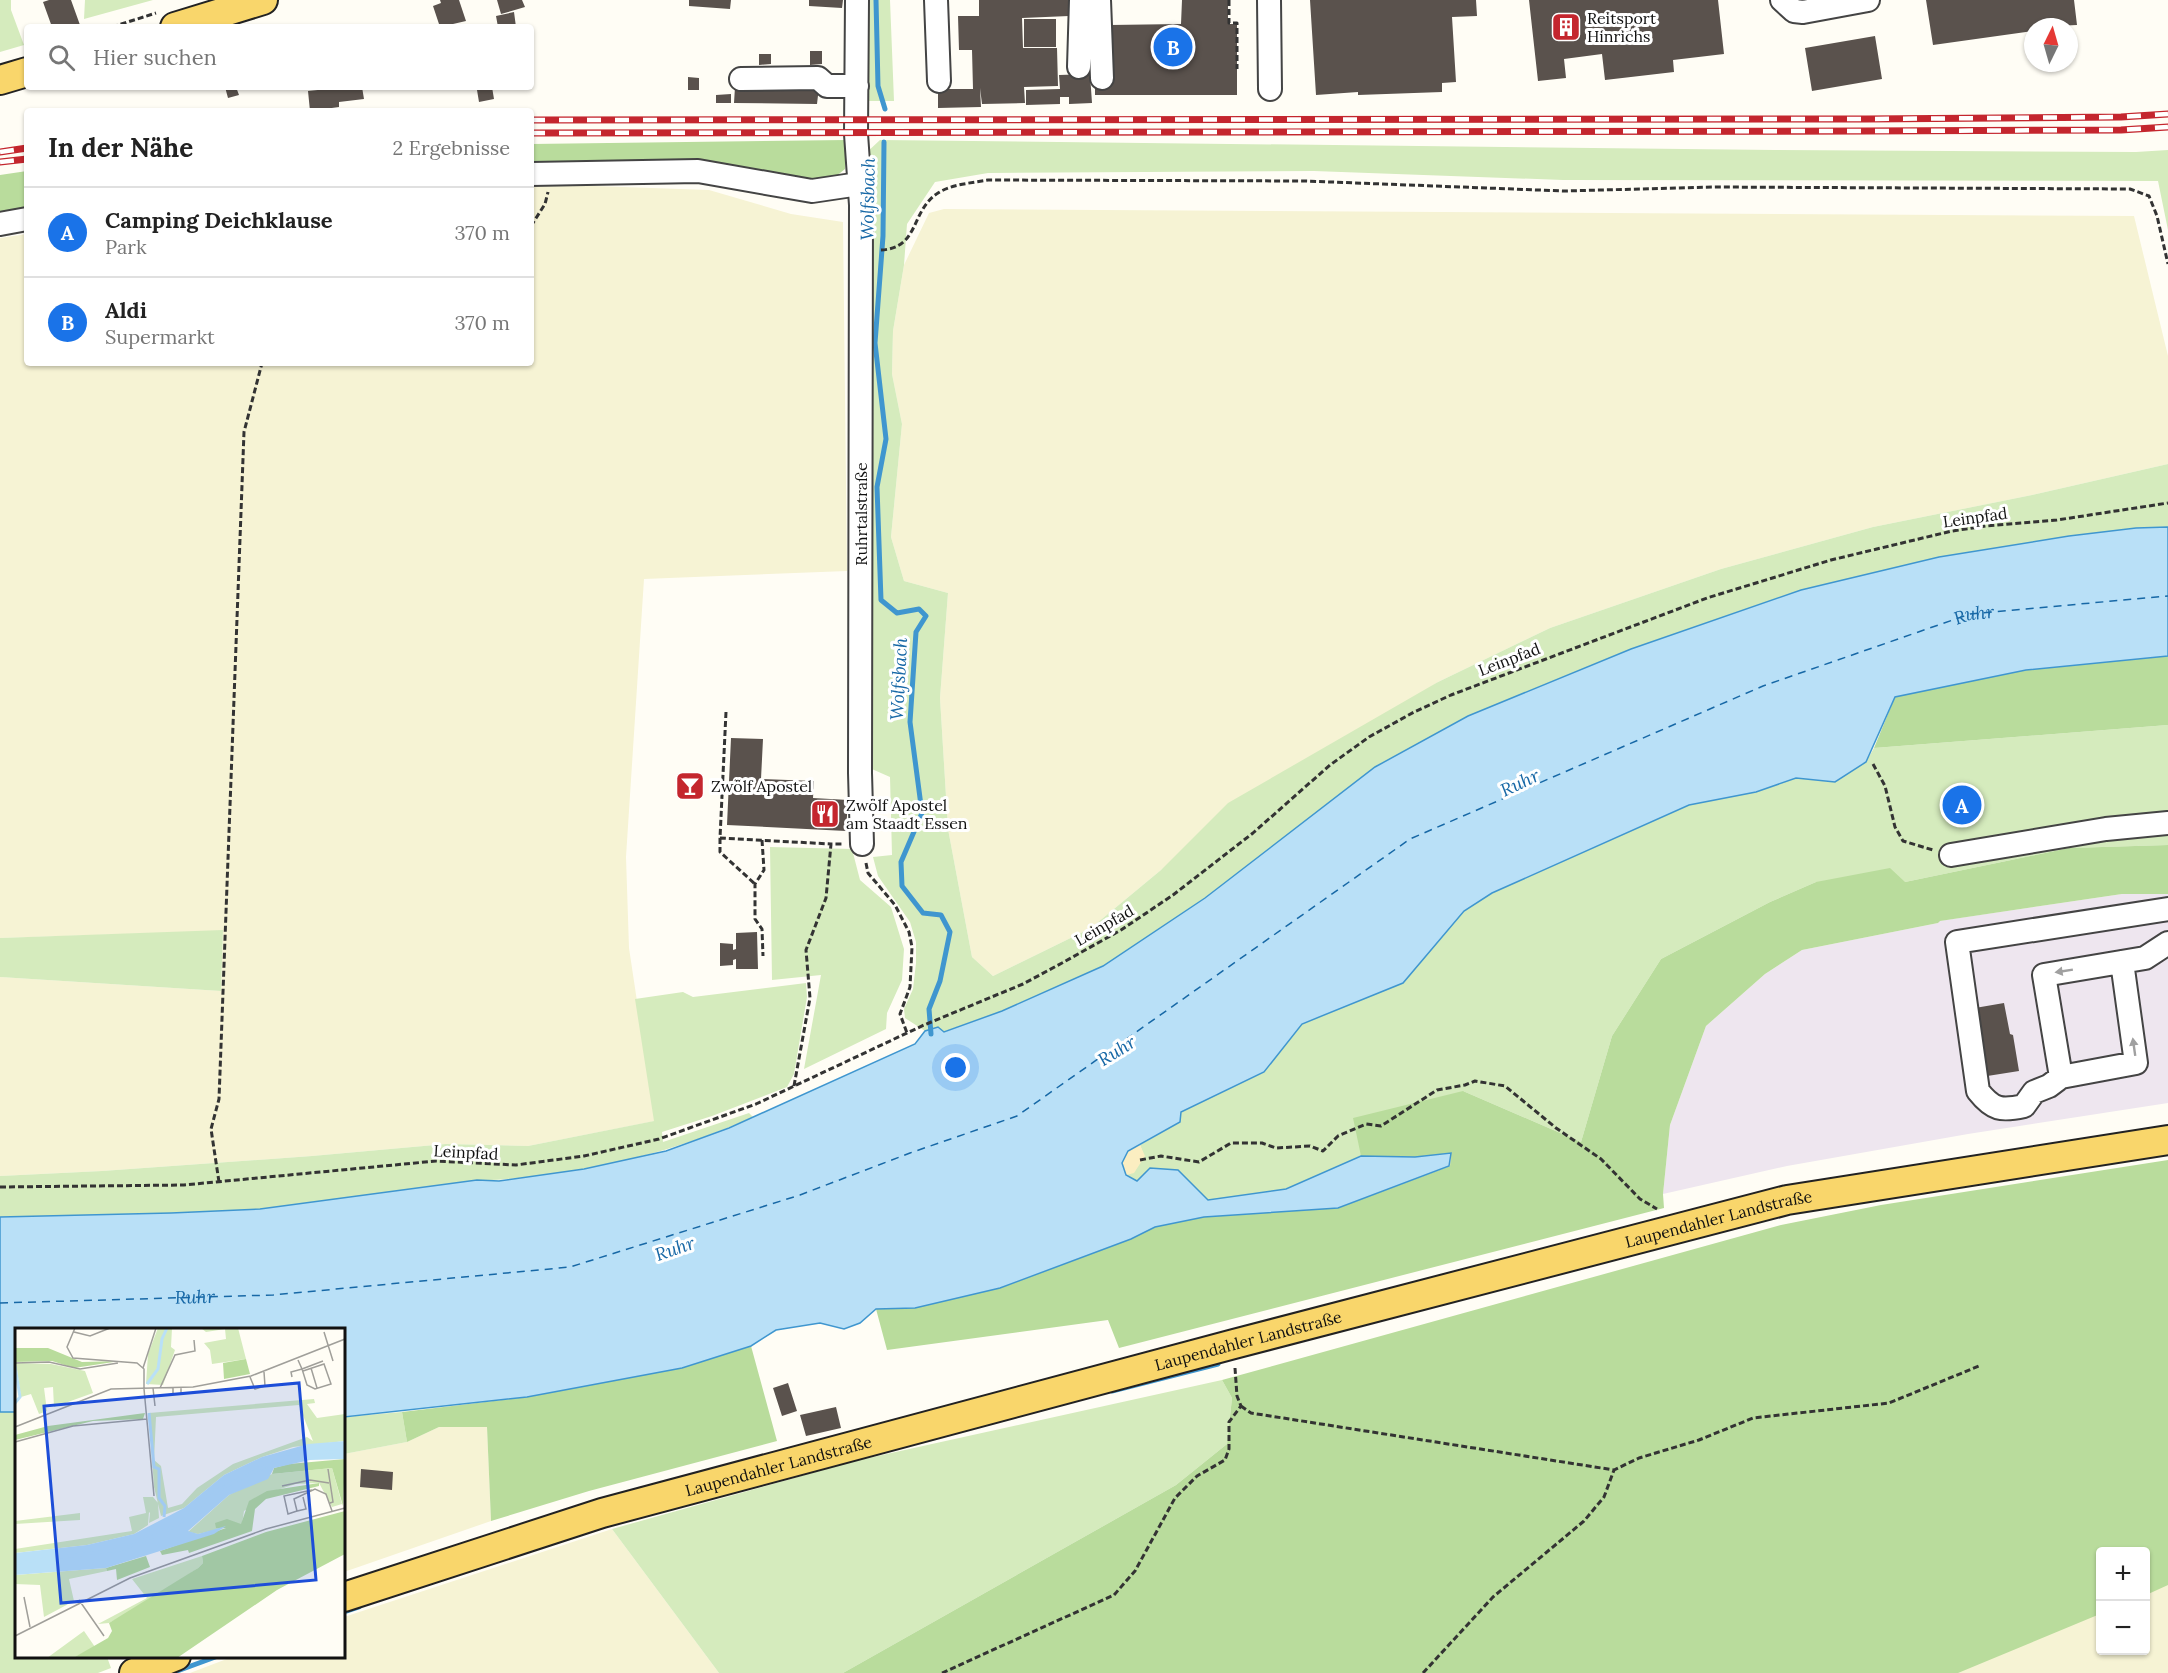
<!DOCTYPE html>
<html lang="de">
<meta charset="utf-8">
<style>
body{margin:0;font-family:Lora,serif;background:#f6f6f6;color:#222}
.controls{position:absolute;right:18px;bottom:18px;display:grid;overflow:hidden;border-radius:6px;box-shadow:0 2px 4px #0004}
.controls button{width:54px;height:54px;display:grid;place-items:center;padding:0;border:0;border-bottom:2px solid #e0e0e0;background:#fff;color:#222;font:30px sans-serif}
.compass{position:absolute;left:2024px;top:18px;width:54px;height:54px;border-radius:50%;background:#fff;box-shadow:0 2px 4px #0004;rotate:5deg}
.you{position:absolute;left:956px;top:1068px;width:21px;height:21px;margin:-15px;border:4px solid #fff;border-radius:50%;background:#1a73e8;box-shadow:0 0 0 9px #1a73e833}
.badge{display:grid;place-items:center;width:39px;height:39px;border-radius:50%;background:#1a73e8;color:#fff;font-size:20px;font-weight:700}
.pin{position:absolute;translate:-50% -50%;border:3px solid #fff;box-shadow:0 2px 6px #0006}
.list{margin:0;padding:0;list-style:none}
h2{display:flex;justify-content:space-between;align-items:center;height:78px;margin:0;padding:0 24px;font-size:26px}
h2 small{font-size:20px;font-weight:400;color:#767676}
.list li{display:grid;grid-template-columns:39px 1fr auto;gap:18px;align-items:center;box-sizing:border-box;height:90px;padding:0 24px;border-top:2px solid #e0e0e0}
.list b{display:block;font-size:22px;white-space:nowrap}
.list p{margin:0;font-size:20px;white-space:nowrap;color:#767676}
.list em{font-size:20px;font-style:normal;color:#767676}
.icon{flex:none;width:33px;height:33px;fill:none;stroke:currentColor;stroke-width:2;stroke-linecap:round;stroke-linejoin:round}
.map{position:relative;flex:none;width:2168px;height:1673px;overflow:hidden}
.search{position:absolute;background:#fff;box-shadow:0 2px 4px #0004;left:24px;top:24px;width:510px;height:66px;display:flex;align-items:center;gap:15px;box-sizing:border-box;padding:0 21px;border-radius:6px;color:#767676;font-size:22px}
.panel{position:absolute;background:#fff;box-shadow:0 2px 4px #0004;left:24px;top:108px;width:510px;height:258px;border-radius:6px}
.map>svg:first-child{display:block}
</style>
<div class="map">
<svg width="2168" height="1673" viewBox="0 0 2168 1673">
<rect width="100%" height="100%" fill="#fffdf5"/>
<!-- industrial -->
<path fill="#eee6ef" d="M2168,891v212l-200,31 -181,32 -124,28 7,-69 36,-99 59,-52 37,-24 136,-27 1,-2 183,-27z"/>
<!-- farmland -->
<path fill="#f6f3d4" d="M565,185l144,5 82,24 52,8 4,349 -203,8 -18,278 3,91 26,173 -127,25 -82,-2 -134,12 -210,15 -102,5v-199l221,14 2,-60 -223,7v-700l27,-4v129h504v-177z
M944,209l1190,7 34,140v108l-136,31 -159,32 -152,42 -171,59 -112,54 -277,188 -70,58 -98,48 -21,-19 -24,-128 -8,-131 8,-105 -44,-12 -13,-44 11,-113 -10,-50 1,-43 11,-66 25,-52z
M487,1426l4,95 -147,51v-118l63,-12 32,-15z
M612,1529l107,144h-529l42,-16 112,-1v-39z
M2168,1569v104h-250l182,-76v53h46v-71z"/>
<!-- green -->
<path fill="#d5ebbd" d="M0,0h11v10l13,35 -24,7z
M85,0h68l-69,19z
M867,0h23l4,101h-28z
M880,140l896,10 360,2 32,-2v80l-10,-49 -595,-1 -249,-9 -326,2 -53,9 -28,42 -3,41 -11,66 -1,43 10,50 -11,113 13,44 44,12 -8,105 8,131 24,128 21,19 98,-48 70,-58 67,-67 210,-121 112,-54 171,-59 152,-42 159,-32 136,-31v63l-32,1 -67,8 -130,21 -138,33 -170,59 -163,67 -93,51 -170,131 -102,68 -101,45 -59,21 -5,-5 -13,4 -20,-13 -1,-9 9,-20 3,-26v-21l-6,-20 -32,-46 -5,-19 19,-2 -2,-78 -25,-11v-612z
M2168,725v120l-99,3 -164,34h-89l-46,20 -109,57 -49,77 -31,106 -118,-51 44,40 -146,25 -75,33 -78,11 -30,-30 -41,11 -11,-6 8,-3 10,-16 -4,-11 40,-23v-10l84,-40 38,-48 101,-41 61,-72 28,-18 197,-88 67,-13 40,-14 39,4 31,-20 8,-14z
M770,847l82,2 8,31 31,27 13,42 -2,31 -15,33 -1,16 -82,40 17,-94 -49,5z
M223,930l-2,61 -221,-14v-39z
M806,983l1,14 -13,77 -7,13 -75,29 -50,16 1,10 86,-29 4,4c-68,30 -130,47 -203,57 -25,3 -48,7 -73,6l-217,29 -89,4 -171,4v-41l102,-5 210,-15 134,-12 82,2 126,-25 -19,-122 48,-7 10,5z
M1222,1380l10,18 -5,46 -51,41 -333,188h-124l-107,-144 243,-68z
M0,1412h16v244l91,1 4,11 -13,5h-98z
M402,1412l5,30 -63,12v-37z"/>
<!-- forest -->
<path fill="#b9dc9c" d="M847,140l-2,29 -15,12 -25,1 -31,-10 -97,-10 -146,3v-21z
M27,171v40l-27,4v-40z
M2168,656v69l-294,23 21,-51 131,-27z
M2168,845v49h-46l-182,27 -2,2 -136,27 -37,24 -59,52 -36,99 -7,69 1,14 -545,140 -11,-28 -221,30 -11,-41 39,-1 85,-20 131,-49 24,-12 49,-10 134,-9 112,-42 1,-13 -36,4 -54,-1 -8,-38 110,-27 118,51 31,-106 49,-77 109,-57 46,-20 74,-14 15,14 164,-34z
M2168,1160v425l-22,10v-43h-46v62l-142,59h-1115l333,-188 51,-41 5,-46 -10,-18 559,-155 100,-20z
M751,1346l26,95 -188,50 -98,30 -4,-94h-48l-32,15 -5,-30 125,-15 155,-29z"/>
<!-- sand -->
<path fill="#fbeec1" d="M1140,1145l5,11 -11,17 -8,2 -4,-12 6,-12z"/>
<!-- water -->
<path fill="#b9e0f7" stroke="#3f96cf" stroke-width="1.5" d="M2168,527v129l-142,14 -131,27 -29,65 -31,20 -39,-4 -40,14 -67,13 -197,88 -28,18 -61,72 -101,41 -38,48 -83,40 -1,10 -52,29 -6,12 4,12 11,6 13,-13 28,2 30,30 78,-11 75,-33 54,1 36,-4 -2,13 -111,42 -134,9 -49,10 -24,12 -131,49 -85,20 -39,1 -16,14 -16,6 -24,-6 -44,7 -25,16 -69,22 -155,29 -183,20v-87h-328v82h-16v-195l171,-4 89,-4 217,-29 22,1 85,-12 82,-18 63,-23 186,-84 10,-13 13,-4 6,5 58,-21 101,-45 102,-68 170,-131 93,-51 163,-67 170,-59 138,-33 130,-21 67,-8z"/>
<g fill="none" stroke-linecap="round" stroke-linejoin="round">
<!-- stream -->
<path stroke="#3f96cf" stroke-width="5" d="M876,0l2,86 7,23
M884,142l-1,94 -8,107 11,96 -9,48 4,113 16,13 22,-4 7,7 -10,16 -6,90 12,91 -21,49 1,24 21,27 18,2 9,17 -10,49 -11,28 2,25
M1112,1391l106,-27
M344,1612l15,-5
M177,1671l41,-15"/>
<!-- ferry -->
<path stroke="#1768a6" stroke-width="1.5" stroke-dasharray="8 6" stroke-linecap="butt" id="s1" d="M0,1303l273,-8 297,-28 230,-72 110,-42 107,-37 393,-277 353,-153 207,-72 198,-18"/>
</g>
<!-- building -->
<path fill="#5a524d" d="M49,0h22l9,25 -28,2 -9,-25z
M440,0h19l7,21 -26,6 -7,-21 8,-3z
M497,0h25l3,7 -24,7z
M689,0h42l-1,9 -41,-3z
M809,0h34l-1,8 -33,-2z
M979,0h89l1,16 -47,2 1,30h34l1,38 -34,1 1,16 -43,1 -2,-16 1,19 -43,1v-19h35l-1,-39h-13l-1,-34h21z
M1182,0h46v24h9v71h-142v-14l15,-56 71,-1z
M1310,0h166l1,16 -25,1 4,65 -14,1v9l-84,3v-3l-42,3z
M1529,0h189l6,54 -51,6 1,12 -69,8 -3,-26 -38,5 2,19 -28,3z
M1926,0h148l3,25 -44,2v4l-100,14z
M514,12l2,15h-18l-2,-11z
M1024,19h32v28h-32z
M1875,36l7,43 -70,12 -7,-43z
M810,51h12v13l-12,1z
M759,54h12v10l-12,1z
M1090,74l2,29 -23,1v-7h-9v7l-34,1v-15l34,-1 -1,-14z
M688,77l11,1v12h-11z
M225,87h11l3,8 -11,3z
M347,87h15l2,12 -25,3v5l-29,4 -2,-20z
M492,87l2,12 -15,3 -2,-12z
M735,87h84l-2,17 -83,-1z
M731,94v9h-15v-8z
M731,738l32,1 -2,40 53,2 -1,17 35,2 -2,31 -119,-6z
M757,932l1,37h-22v-10l-3,1v5l-13,1v-23l13,1v6l3,-1v-16z
M2004,1003l6,31 3,1 6,36 -38,6 -6,-69z
M788,1383l9,28 -15,5 -9,-28z
M836,1407l5,21 -35,8 -6,-21z
M361,1469l32,3 -1,18 -32,-3z"/>
<g fill="none" stroke-linecap="round" stroke-linejoin="round">
<!-- minor casing -->
<g stroke="#444" stroke-width="26">
<path id="minor" d="M857,0l-1,134 5,71 -1,568 2,71
M936,0l3,81
M1099,0l3,78
M1269,0l1,89
M1782,0l12,11 9,1 65,-12
M1079,67l2,-67
M741,79l77,-1 9,8h30
M531,174l167,-3 114,20 47,-7
M0,224l27,-5
M1951,855l155,-26 62,-6
M2122,962l14,101 -75,14 -17,-102 101,-17 23,-15
M2061,1077l-12,9 -15,6 -10,14c-23,5 -31,4 -46,-15l-21,-149 211,-33"/>
</g>
<!-- major casing -->
<g stroke="#222" stroke-width="32">
<g id="major">
<path d="M175,27l88,-27"/>
<path d="M0,80l27,-8"/>
<path id="s2" d="M344,1597l258,-84 632,-169 553,-144 381,-60"/>
<path d="M134,1673l42,-17"/>
</g>
</g>
<!-- path -->
<path stroke="#333" stroke-width="3" stroke-dasharray="6 3" stroke-linecap="butt" d="M1229,0v23h8v46
M112,27l44,-14
M531,226l14,-22 3,-12
M881,250c39,-2 29,-39 57,-57 14,-9 34,-10 50,-13l317,1 259,10 151,-4 415,2 19,7 8,20 11,48
M726,712l-6,126 111,6
M1873,764l12,22 10,41 8,14 30,9
M720,838v14l35,32
M762,840l2,30 -9,14v35l7,10 1,27
M866,863l2,10 27,32 14,27 3,15 -2,40 -10,27 7,19
M794,1086l16,-88 -4,-48 20,-52 5,-54h11
M1140,1160l21,-4 38,6 32,-19h31l14,5 34,-2 13,5 15,-15 28,-12 15,2 56,-36 28,-5 10,-4 30,5 51,42 45,31 39,40 17,10
M219,1182l-8,-53 8,-30 25,-667 18,-69
M0,1187l184,-2 252,-24 80,4 68,-9 75,-17 97,-35 168,-79 99,-41 39,-21 59,-33 52,-35 80,-62 77,-68 39,-28 45,-25 37,-17 256,-97 124,-38 121,-29 34,-5 71,-6 111,-17
M1241,1406l10,7 363,57 25,-12 60,-18 54,-22 136,-15 90,-37
M942,1673l172,-78 21,-24 40,-73 22,-22 28,-16 4,-11v-27l12,-16 -4,-10 -2,-28
M1423,1673l70,-76 91,-76 20,-24 10,-27"/>
<!-- minor -->
<use href="#minor" stroke="#fff" stroke-width="22"/>
<!-- major -->
<use href="#major" stroke="#f9d66b" stroke-width="28"/>
<!-- rail casing -->
<g stroke="#c4262e" stroke-width="7">
<path id="rail" d="M531,120l1335,-1 255,-2 47,-3
M531,133l1334,-2 256,-1 47,-3
M0,152l27,-4
M0,162l27,-3"/>
</g>
<!-- rail -->
<use href="#rail" stroke="#fff" stroke-width="4.5" stroke-dasharray="14" stroke-linecap="butt"/>
</g>
<!-- one-way arrows -->
<defs><path id="oneway-solid" d="M-6-.8H1V-3.2L6.5 0L1 3.2V.8H-6Z" transform="scale(1.5)"/></defs>
<g fill="#a0a0a0">
<use href="#oneway-solid" transform="translate(2064 971) rotate(171)"/>
<use href="#oneway-solid" transform="translate(2134 1047) rotate(-98)"/>
</g>
<!-- icons -->
<defs>
<g id="building-square" transform="scale(1.5)"><rect x="-9" y="-9" width="18" height="18" rx="4" fill="#c4262e" stroke="#fff"/><path d="M-4-6H4V6H1V3H-1V6H-4ZM-2.5-4.3h1.7v1.8h-1.7ZM.8-4.3h1.7v1.8H.8ZM-2.5-1h1.7V.8h-1.7ZM.8-1h1.7V.8H.8Z" fill="#fff"/></g>
<g id="bar-square" transform="scale(1.5)"><rect x="-9" y="-9" width="18" height="18" rx="4" fill="#c4262e" stroke="#fff"/><path d="M-6-5H6L.8 .8V4.5H3.5V6h-7V4.5H-.8V.8Z" fill="#fff"/></g>
<g id="restaurant-square" transform="scale(1.5)"><rect x="-9" y="-9" width="18" height="18" rx="4" fill="#c4262e" stroke="#fff"/><path d="M-5-6h1v4h1v-4h1v4h1v-4h1v5L-1.5 .5V6h-2V.5L-5-1ZM5-6V6H3V1.5H1.5Q1.5-4 5-6Z" fill="#fff"/></g>
</defs>
<g fill-rule="evenodd">
<use href="#building-square" x="1566" y="27"/>
<use href="#bar-square" x="690" y="786"/>
<use href="#restaurant-square" x="825" y="814"/>
</g>
<g text-anchor="middle" stroke-width="6" stroke-linejoin="round" paint-order="stroke">
<!-- poi labels -->
<g font-size="16" fill="#111" stroke="#fff" text-anchor="start">
<text x="1587" y="24">Reitsport<tspan x="1587" dy="18">Hinrichs</tspan></text>
<text x="711" y="792">Zwölf Apostel</text>
<text x="846" y="811">Zwölf Apostel<tspan x="846" dy="18">am Staadt Essen</tspan></text>
</g>
<!-- street labels -->
<g font-size="16" fill="#111" stroke="#fff">
<text transform="translate(861 514) rotate(-90)" y="6">Ruhrtalstraße</text>
<text transform="translate(1975 517) rotate(-8)" y="6">Leinpfad</text>
<text transform="translate(1509 659) rotate(-21)" y="6">Leinpfad</text>
<text transform="translate(1104 925) rotate(-30)" y="6">Leinpfad</text>
<text transform="translate(466 1152) rotate(3)" y="6">Leinpfad</text>
<text dy="6" stroke="none"><textPath href="#s2" startOffset="1426">Laupendahler Landstraße</textPath></text>
<text dy="6" stroke="none"><textPath href="#s2" startOffset="940">Laupendahler Landstraße</textPath></text>
<text dy="6" stroke="none"><textPath href="#s2" startOffset="454">Laupendahler Landstraße</textPath></text>
</g>
<!-- water labels -->
<g font-size="18" font-style="italic" fill="#1768a6" stroke="#fff">
<text transform="translate(868 199) rotate(-89)" y="6">Wolfsbach</text>
<text dy="6" stroke="none"><textPath href="#s1" startOffset="2132">Ruhr</textPath></text>
<text transform="translate(899 679) rotate(-87)" y="6">Wolfsbach</text>
<text transform="translate(1520 783) rotate(-25)" y="6">Ruhr</text>
<text transform="translate(1117 1051) rotate(-32)" y="6">Ruhr</text>
<text transform="translate(675 1249) rotate(-19)" y="6">Ruhr</text>
<text dy="6" stroke="none"><textPath href="#s1" startOffset="195">Ruhr</textPath></text>
</g>
</g>
<!-- overview -->
<g transform="translate(15 1328)">
<rect width="330" height="330" fill="#fffdf5"/>
<path d="M143,0h14l-1,19 4,3 -12,35 -17,-1 2,-30zM186,0h37l8,31 -34,5 -2,-14 -6,-7 22,-4 -1,-10 -19,3zM1,35l35,1 34,7 8,22 -39,14 -1,-20 -9,1 3,23 -8,3 -8,-20 -10,3zM299,71l1,4 -8,1 10,14 28,-4v27l-52,6 -31,10 -38,18 -40,33 -23,8 -7,-29 -5,-74zM284,77l14,36 -6,-4 -74,27 -36,24 -15,16 -14,4 -7,-42 -7,-6 2,-43zM317,140l10,36 -10,3 -13,-24 -23,1 -19,6 -33,21 -2,13 -44,10 -10,-2 41,-37 22,-12 21,-9zM128,169h10l5,6 1,15 -10,5 1,-10 -1,-1 -1,13 -14,9 -47,11 -72,8v-4l117,-18 -3,-14 17,-4zM65,185v7l-65,4v-3zM187,228l1,7 -5,5 -48,33 -41,22 -11,1 49,-26 -15,-19zM91,240l1,3 -38,8 5,22 -30,16 -4,-32 -25,-1v-9zM69,303l11,16 -22,11h-26z" fill="#d5ebbd" fill-rule="evenodd"/>
<path d="M0,20h33l34,14 38,-1 -46,7 -22,-7 -37,1zM231,31l4,15 -26,5 -1,-16zM130,85l-2,6 -50,2 -78,19v-5l33,-9zM330,131l-2,47 -11,-38 -60,6 2,-6 15,-4zM304,155v3l-53,13 -11,10 -3,22 -63,22 -1,-3 -26,5 -2,-4 66,-23h-10l-1,-5 12,-4 14,5 8,-23 18,-10zM330,183v43l-68,36 -100,68h-104l35,-20 4,-7 -3,-8 89,-55 5,-5 -1,-7 64,-24zM131,228l4,11 -33,13 -1,-11 -9,2 -1,-3z" fill="#b9dc9c"/>
<path d="M330,113v18l-35,1 -36,8 -6,11 -39,16 -41,36 10,3 28,-8 -12,8 -108,34 -91,7v-22l72,-8 47,-11 50,-26 40,-33 38,-18 46,-13z" fill="#b9e0f7"/>
<path fill="none" stroke="#b9e0f7" stroke-width="3" d="M0,38l5,31 -5,6M132,56l11,-15 4,-30 5,-11M134,85l5,54 5,2v29l6,8 -1,11M0,235l109,-14 51,-22 43,-37 64,-32 63,-8"/>
<path fill="none" stroke="#a09f9a" stroke-width="1.5" d="M60,0l-8,19 6,11 64,5 7,6v19M59,4l16,4 20,-8M309,4l9,29M0,35l34,-1 31,7 38,-6M128,40l13,-40M296,40l6,20M288,43l21,-7 7,20 -16,5 -8,-4 -5,-16 21,-8M235,49l5,12 10,-3 -1,-14M277,49l-1,-5 11,-3 -4,-9M138,60l2,18M145,60l15,-33 20,-4 -1,-11M158,60v6h8v-6M129,61l10,107M0,99l96,-38 82,-2 58,-11 94,-37M0,114l58,-16 74,-7M313,141l5,33 -3,1M267,158l28,-6 19,3M288,169l3,12 -9,2 -3,-12 21,-10 11,5 6,17M282,183l-9,3 -4,-18 28,-6M9,269l6,30M64,272l25,36M0,308l115,-58 136,-49 79,-21"/>
<path fill="#1d4ed8" fill-opacity="0.15" stroke="#1d4ed8" stroke-width="3" d="M284,55l17,197 -255,23 -17,-197z"/>
<rect width="330" height="330" fill="none" stroke="#111" stroke-width="3"/>
</g>
</svg>
<div class="controls">
<button>+</button>
<button>−</button>
</div>
<svg class="compass" viewBox="-18 -18 36 36"><path d="M0-13l5 13h-10z" fill="#e53935"/><path d="M0 13l5-13h-10z" fill="#767676"/></svg>
<div class="you"></div>
<div class="pin badge" style="left:1962px;top:805px">A</div>
<div class="pin badge" style="left:1173px;top:47px">B</div>
<div class="search"><svg class="icon" aria-label="search" viewBox="0 0 24 24"><circle cx="10" cy="10" r="6"/><path d="M15 15l6 6"/></svg>Hier suchen</div>
<section class="panel">
<h2>In der Nähe<small>2 Ergebnisse</small></h2>
<ul class="list">
<li><span class="badge">A</span><div><b>Camping Deichklause</b><p>Park</p></div><em>370 m</em></li>
<li><span class="badge">B</span><div><b>Aldi</b><p>Supermarkt</p></div><em>370 m</em></li>
</ul>
</section>
</div>
